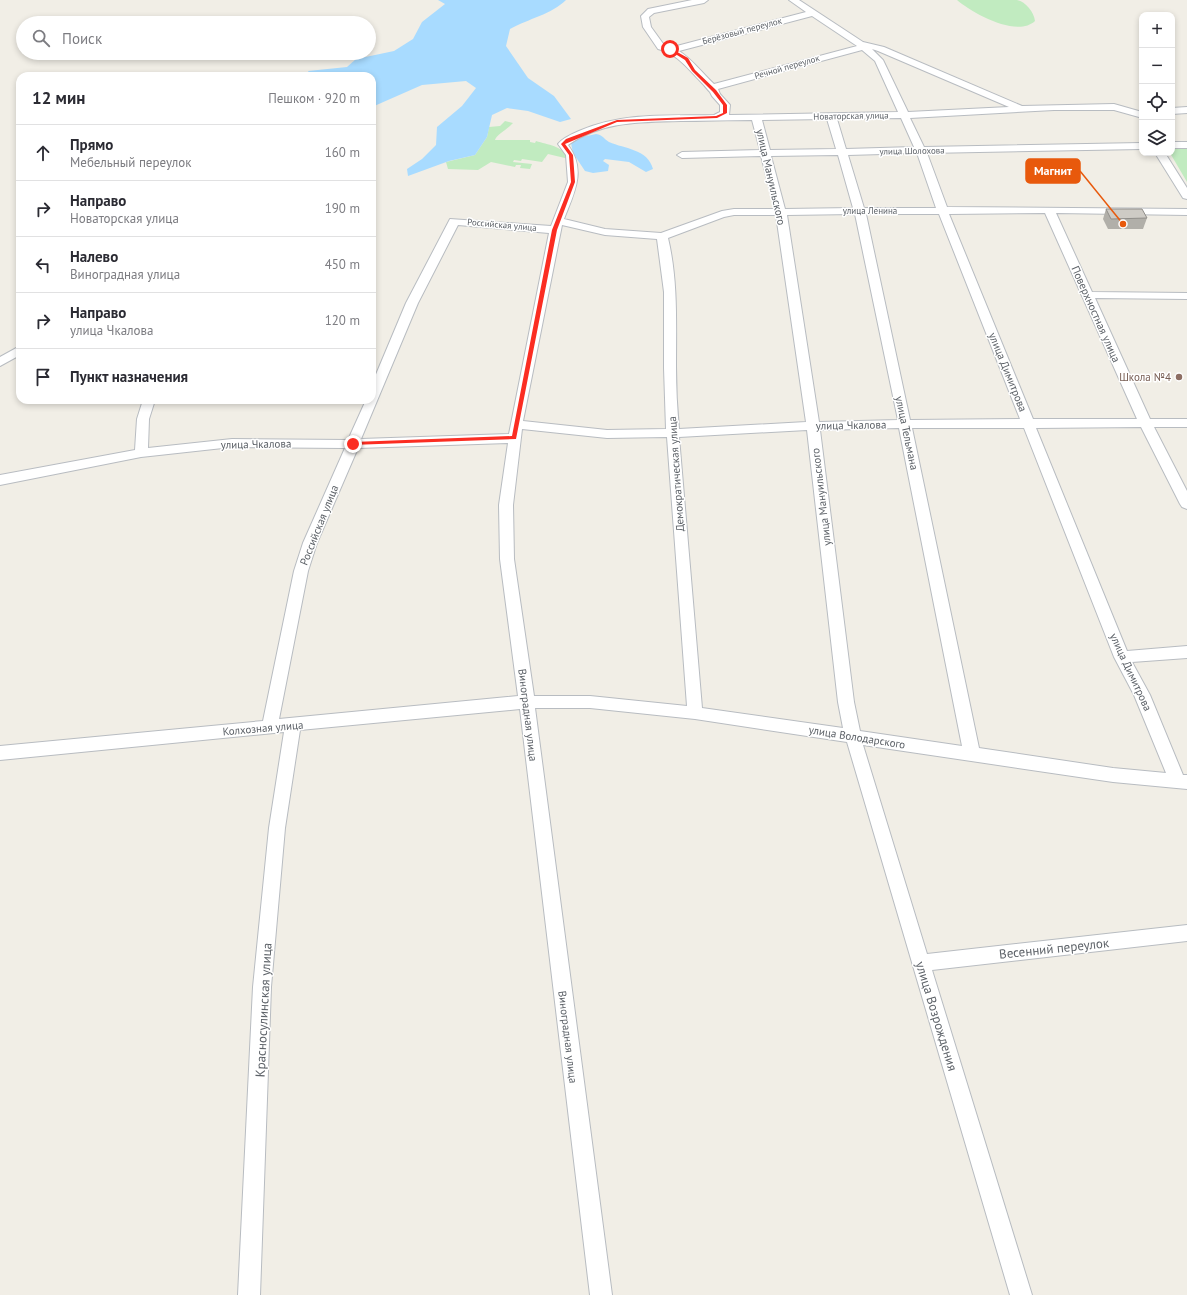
<!DOCTYPE html>
<html lang="ru">
<meta charset="utf-8">
<style>
body{margin:0;font-family:"PT Sans",sans-serif;background:#f7f7f7;color:#2b2b33}
.controls{position:absolute;right:12px;top:12px;display:grid;overflow:hidden;border-radius:8px;box-shadow:0 2px 6px #0003}
.controls button{width:36px;height:36px;display:grid;place-items:center;padding:0;border:0;border-bottom:1px solid #e1e1e2;background:#fff;color:#2b2b33;font:20px sans-serif}
.stop{position:absolute;width:12px;height:12px;margin:-9px;border:3px solid #fb2d22;border-radius:50%;background:#fff}
.stop.end{background:#fb2d22;border-color:#fff;box-shadow:0 1px 4px #0008}
.list{margin:0;padding:0;list-style:none}
h2{display:flex;justify-content:space-between;align-items:center;height:52px;margin:0;padding:0 16px;font-size:17px}
h2 small{font-size:13px;font-weight:400;color:#7c7c81}
.list li{display:grid;grid-template-columns:26px 1fr auto;gap:12px;align-items:center;box-sizing:border-box;height:56px;padding:0 16px;border-top:1px solid #e1e1e2}
.list b{display:block;font-size:15px;white-space:nowrap}
.list p{margin:0;font-size:13px;white-space:nowrap;color:#7c7c81}
.list em{font-size:13px;font-style:normal;color:#7c7c81}
.icon{flex:none;width:22px;height:22px;fill:none;stroke:currentColor;stroke-width:2;stroke-linecap:round;stroke-linejoin:round}
.map{position:relative;flex:none;width:1187px;height:1295px;overflow:hidden}
.search{position:absolute;background:#fff;box-shadow:0 2px 6px #0003;left:16px;top:16px;width:360px;height:44px;display:flex;align-items:center;gap:10px;box-sizing:border-box;padding:0 14px;border-radius:22px;color:#7c7c81;font-size:15px}
.panel{position:absolute;background:#fff;box-shadow:0 2px 6px #0003;left:16px;top:72px;width:360px;height:332px;border-radius:12px}
.map>svg:first-child{display:block}
</style>
<div class="map">
<svg width="1187" height="1295" viewBox="0 0 1187 1295">
<rect width="100%" height="100%" fill="#f1eee6"/>
<!-- green -->
<path fill="#c1ebc0" d="M957,0c16,0 45,0 60,0 9,2 17,12 18,21 -18,17 -63,-8 -78,-21z
M505,121l8,2c-5,6 -17,12 -18,17h35v2l5,1 1,-2c12,4 26,4 33,18l-21,-5 -6,8 -20,-3 -1,2 -7,-1 -1,2 19,2 -2,5 -10,-1 1,-3h-5l-1,2 -24,-5 -13,8 -30,-1 -2,-7 29,-7 12,-18 2,-10 11,-1z
M1173,148h14v34l-17,-29h2z"/>
<!-- water -->
<path fill="#a8dbff" d="M438,0h128c-14,14 -38,19 -56,29l-4,17 22,32 26,18 17,23 -11,3 -32,-11 -21,-3 -15,7 -5,22 -12,18 -26,6 -41,15 -1,-7 15,-10 14,-14 1,-18 25,-21 14,-18 -10,-7 -44,4 -50,22v-31h-61l-3,-5 39,-4 9,-8 38,-8 19,-12 9,-17 23,-18z
M596,134c7,1 8,5 13,8 16,7 39,7 44,27l-7,3 -17,-10 -24,-3 -2,2 6,4 -1,6 -15,2 -8,-2 -12,-18 -2,-10 7,-5z"/>
<g fill="none" stroke-linecap="round" stroke-linejoin="round">
<!-- minor casing -->
<g stroke="#b8bcc1" stroke-width="2">
<path id="minor" d="M692,0h16l-4,3 -50,10 -5,4 2,10 13,18 9,2 133,-35 -17,-12h10l64,42 21,5 138,59 92,-2 28,8v4l-3,1 -25,-7h-60l-144,8 14,29 218,-4v6l-215,4 20,54 240,2v6l-131,-2 36,79 95,1v6l-92,-1 55,121h37v8h-33l33,64v18l-5,-2 -2,-3 -39,-77 -105,1 91,223 60,-5v12l-55,4 18,33 33,80h4v14l-74,-7 -250,-37 64,209 260,-29v16l-255,29 100,325h-22l-163,-553 -152,-23 -105,-11h-55l77,587h-22l-70,-586 -220,21 -15,98 -14,159 -11,308h-22l15,-308 16,-159 15,-96 -284,28v-14l263,-25 31,-150 9,-28 42,-95 -113,-1 -91,10 -141,28v-10l135,-25 2,-31 6,-19h12l-6,19 -1,29 84,-9 116,1 18,-40h6v-16l34,-81 44,-84 101,7 17,-44 -2,-27 -8,-11c5,-6 14,-10 21,-13 43,-19 89,-15 135,-16l6,-3v-7l-8,-9 -2,-4c-3,-3 -5,-6 -8,-9 -14,-14 -24,-29 -44,-34l-15,-22 -2,-11 7,-7zM812,16l45,30 -143,38c-12,-11 -22,-25 -35,-33zM872,49l6,2 131,56 -101,5 -25,-52zM862,50l13,11 23,51 -169,3 1,-10 -10,-11 -2,-5zM901,118l13,29 -68,2 -9,-30zM827,119l9,30 -66,1 -8,-30zM752,120l8,30 -78,2 -5,3 5,3 79,-2 14,53h-41l-12,2 -61,22 -56,-4 -41,-10c10,-26 23,-49 4,-74 34,-24 74,-23 113,-24 24,0 47,-1 71,-1zM917,153l19,55h-72l-16,-53zM838,155l15,53 -68,1 -14,-53zM1045,213l92,206h-104l-84,-205zM855,214l43,206 -79,2 -32,-207zM866,214h73l81,205 -110,1zM734,215h42l30,207 -127,7c-2,-21 -3,-42 -3,-62 0,-44 2,-87 -8,-129l56,-21zM458,225l91,8 -40,201 -148,5 57,-136zM562,225l43,10 52,4 7,53v76l2,61 -59,1 -84,-9zM899,428l63,318 -102,-15 -6,-29 -34,-272zM912,428h112l90,229 20,38 32,78 -53,-5 -134,-20zM522,429l85,9 60,-1 20,269 -97,-10h-56l-20,-137 -1,-54zM807,430l31,272 5,26 -141,-20 -23,-271zM508,443l-9,62 1,54 18,137 -239,23 29,-148 9,-28 41,-95z
M1187,107v6l-15,1v-6z
M1172,142h15v6h-15z
M1155,153h10l22,35v11l-4,-1z
M20,346v9l-20,11v-9z"/>
</g>
<!-- minor -->
<use href="#minor" fill="#fff" fill-rule="evenodd"/>
</g>
<!-- wall -->
<path fill="#b1afa9" d="M1106,209l41,9 -4,11h-35l-5,-10z"/>
<!-- building -->
<path fill="#cecbc5" stroke="#908e8a" d="M1106,209h36l5,9 -36,1z"/>
<!-- route -->
<path fill="#fb2d22" d="M670,48l18,10 7,12 21,20 11,15v8l-10,5 -100,4 -52,22 8,11 2,27 -18,48 -41,209 -165,6 2,-3 159,-6 40,-206 19,-48 -2,-27 -8,-11 5,-5 51,-19 99,-4 7,-3v-8l-10,-13 -21,-21 -7,-11 -16,-10z"/>
<!-- markers -->
<circle fill="#8d6e63" stroke="#fff" stroke-width="1.5" cx="1179" cy="377" r="4"/>
<g text-anchor="middle" stroke-width="3" stroke-linejoin="round" paint-order="stroke">
<!-- far-street labels -->
<g font-size="9" fill="#5d6268" stroke="#fff">
<text transform="translate(742 31) rotate(-15)" y="3">Берёзовый переулок</text>
<text transform="translate(787 67) rotate(-16)" y="3">Речной переулок</text>
<text transform="translate(851 116) rotate(-1)" y="3">Новаторская улица</text>
<text transform="translate(912 151) rotate(-1)" y="3">улица Шолохова</text>
<text x="870" y="214">улица Ленина</text>
<text transform="translate(502 225) rotate(5)" y="3">Российская улица</text>
</g>
<!-- street labels -->
<g font-size="11" fill="#5d6268" stroke="#fff">
<text transform="translate(771 177) rotate(77)" y="4">улица Мануильского</text>
<text transform="translate(1096 314) rotate(66)" y="4">Поверхностная улица</text>
<text transform="translate(1008 372) rotate(68)" y="4">улица Димитрова</text>
<text transform="translate(851 425) rotate(-1)" y="4">улица Чкалова</text>
<text transform="translate(907 433) rotate(78)" y="4">улица Тельмана</text>
<text transform="translate(256 444) rotate(-1)" y="4">улица Чкалова</text>
<text transform="translate(676 474) rotate(-94)" y="4">Демократическая улица</text>
<text transform="translate(821 497) rotate(-97)" y="4">улица Мануильского</text>
<text transform="translate(319 525) rotate(-68)" y="4">Российская улица</text>
<text transform="translate(1131 672) rotate(65)" y="4">улица Димитрова</text>
<text transform="translate(528 715) rotate(83)" y="4">Виноградная улица</text>
<text transform="translate(263 728) rotate(-5)" y="4">Колхозная улица</text>
<text transform="translate(857 737) rotate(9)" y="4">улица Володарского</text>
<text transform="translate(568 1037) rotate(83)" y="4">Виноградная улица</text>
</g>
<!-- education labels -->
<g font-size="11" fill="#785e54" stroke="#fff" text-anchor="end">
<text x="1171" y="381">Школа №4</text>
</g>
<!-- near-street labels -->
<g font-size="13" fill="#5d6268" stroke="#fff">
<text transform="translate(1054 948) rotate(-6)" y="5">Весенний переулок</text>
<text transform="translate(263 1010) rotate(-87)" y="5">Красносулинская улица</text>
<text transform="translate(937 1016) rotate(73)" y="5">улица Возрождения</text>
</g>
</g>
<!-- callouts -->
<path fill="none" stroke="#e8590c" stroke-width="1.5" d="M1123 224L1080 171"/>
<circle fill="#e8590c" stroke="#fff" stroke-width="1.5" cx="1123" cy="224" r="4"/>
<rect fill="#e8590c" stroke="#e8590c" stroke-width="1.5" x="1026" y="159" width="54" height="24" rx="4"/>
<g font-size="12" text-anchor="middle" font-weight="bold" fill="#fff">
<text x="1053" y="175">Магнит</text>
</g>
</svg>
<div class="controls">
<button>+</button>
<button>−</button>
<button><svg class="icon" aria-label="locate" viewBox="0 0 24 24"><circle cx="12" cy="12" r="6"/><path d="M12 2v4M12 18v4M2 12h4M18 12h4"/></svg></button>
<button><svg class="icon" aria-label="layers" viewBox="0 0 24 24"><path d="M12 4l9 5-9 5-9-5zM3 14l9 5 9-5"/></svg></button>
</div>
<div class="stop" style="left:670px;top:49px"></div>
<div class="stop end" style="left:353px;top:444px"></div>
<div class="search"><svg class="icon" aria-label="search" viewBox="0 0 24 24"><circle cx="10" cy="10" r="6"/><path d="M15 15l6 6"/></svg>Поиск</div>
<section class="panel">
<h2>12 мин<small>Пешком · 920 m</small></h2>
<ul class="list">
<li><svg class="icon" aria-label="ahead" viewBox="0 0 24 24"><path d="M12 20V5M6 11l6-6 6 6"/></svg><div><b>Прямо</b><p>Мебельный переулок</p></div><em>160 m</em></li>
<li><svg class="icon" aria-label="right" viewBox="0 0 24 24"><path d="M7 20v-9h11M14 6l5 5-5 5"/></svg><div><b>Направо</b><p>Новаторская улица</p></div><em>190 m</em></li>
<li><svg class="icon" aria-label="left" viewBox="0 0 24 24"><path d="M17 20v-9H6M10 6l-5 5 5 5"/></svg><div><b>Налево</b><p>Виноградная улица</p></div><em>450 m</em></li>
<li><svg class="icon" aria-label="right" viewBox="0 0 24 24"><path d="M7 20v-9h11M14 6l5 5-5 5"/></svg><div><b>Направо</b><p>улица Чкалова</p></div><em>120 m</em></li>
<li><svg class="icon" aria-label="arrive" viewBox="0 0 24 24"><path d="M6 21V4h12l-3 4 3 4H6"/></svg><div><b>Пункт назначения</b></div></li>
</ul>
</section>
</div>
